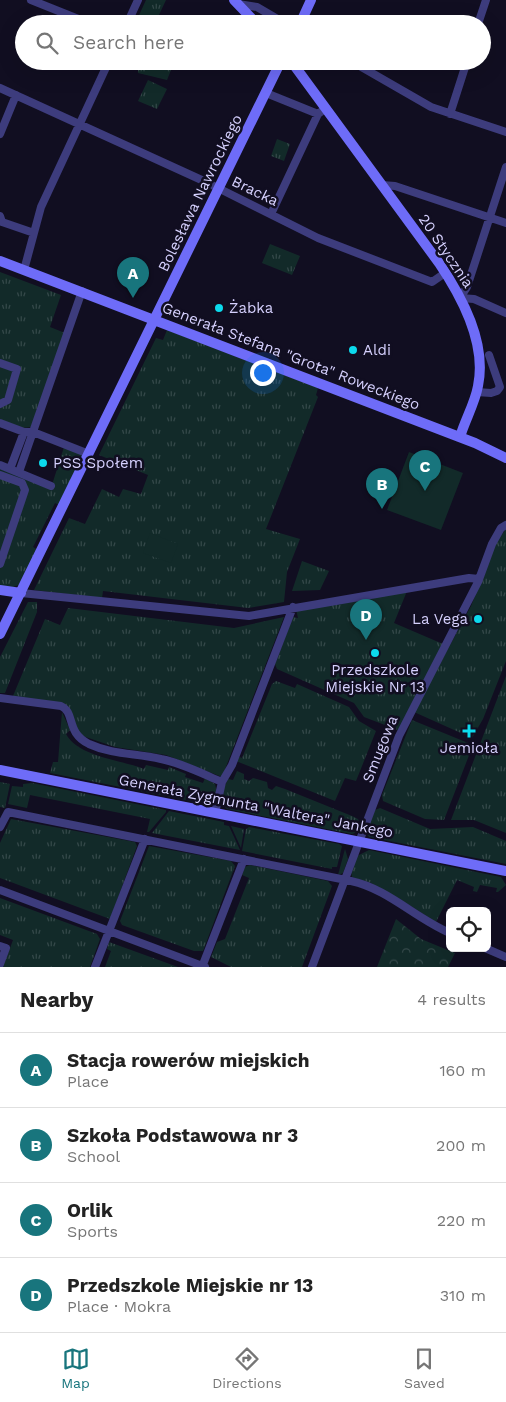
<!DOCTYPE html>
<meta charset="utf-8">
<style>
body{margin:0;font-family:"Work Sans",sans-serif;background:#f2f2f2;color:#222}
.controls{position:absolute;right:15px;bottom:15px;display:grid;overflow:hidden;border-radius:8px;box-shadow:0 5px 20px #0002}
.controls button{width:45px;height:45px;display:grid;place-items:center;padding:0;border:0;border-bottom:1px solid #e0e0e0;background:#fff;color:#222;font:25px sans-serif}
.you{position:absolute;left:262px;top:372px;width:18px;height:18px;margin:-12px;border:4px solid #fff;border-radius:50%;background:#1a73e8;box-shadow:0 0 0 8px #1a73e833}
.badge{display:grid;place-items:center;width:32px;height:32px;border-radius:50%;background:#18757d;color:#fff;font-size:16px;font-weight:700}
.pin{position:absolute;translate:-50% -41px;filter:drop-shadow(0 1px 2px #0008)}
.pin::after{content:'';position:absolute;top:26px;width:18px;height:15px;background:inherit;clip-path:polygon(0 0,100% 0,50% 100%)}
.list{margin:0;padding:0;list-style:none}
h2{display:flex;justify-content:space-between;align-items:center;height:65px;margin:0;padding:0 20px;font-size:21px}
h2 small{font-size:16px;font-weight:400;color:#767676}
.list li{display:grid;grid-template-columns:32px 1fr auto;gap:15px;align-items:center;box-sizing:border-box;height:75px;padding:0 20px;border-top:1px solid #e0e0e0}
.list b{display:block;font-size:19px;white-space:nowrap}
.list p{margin:0;font-size:16px;white-space:nowrap;color:#767676}
.list em{font-size:16px;font-style:normal;color:#767676}
.icon{flex:none;width:28px;height:28px;fill:none;stroke:currentColor;stroke-width:2;stroke-linecap:round;stroke-linejoin:round}
.map{position:relative;flex:none;width:506px;height:967px;overflow:hidden}
.search{position:absolute;background:#fff;box-shadow:0 5px 20px #0002;left:15px;right:15px;top:15px;height:55px;display:flex;align-items:center;gap:12px;box-sizing:border-box;padding:0 18px;border-radius:28px;color:#767676;font-size:19px}
.sheet{height:365px;background:#fff}
nav{display:flex;justify-content:space-around;align-items:center;box-sizing:border-box;height:70px;border-top:1px solid #e0e0e0;background:#fff;font-size:14px;color:#767676}
nav a{display:grid;justify-items:center;gap:2px}
nav .on{color:#18757d}
.map>svg:first-child{display:block}
</style>
<div class="map">
<svg width="506" height="967" viewBox="0 0 506 967">
<defs>
<pattern id="grass-tufts" width="24" height="20" patternUnits="userSpaceOnUse" patternTransform="scale(1.25)"><rect width="24" height="20" fill="#122a29"/><path d="M3 7l-1-3M5 7V3M7 7l1-3M15 17l-1-3M17 17v-4M19 17l1-3" fill="none" stroke="#344849"/></pattern>
<pattern id="forest-crowns" width="20" height="18" patternUnits="userSpaceOnUse" patternTransform="scale(1.25)"><rect width="20" height="18" fill="#122a29"/><path d="M2 6a3 3 0 1 1 6 0M12 15a3 3 0 1 1 6 0" fill="none" stroke="#344849"/></pattern>
</defs>
<rect width="100%" height="100%" fill="#110e21"/>
<!-- grass -->
<path fill="url(#grass-tufts)" d="M146,0h20l-8,17 16,7h-39z
M141,61h24l8,4 -6,15 -29,-7v-4z
M148,80l19,9 -10,20 -19,-8z
M277,139l13,5 -6,17 -13,-5z
M270,244l30,12 -8,19 -30,-12z
M0,272l61,23 -11,32 15,6 -34,94 -9,1 -22,-8z
M167,330l151,58 -2,7 2,2 -52,132 34,10 -13,33 -3,30 -36,6 -145,-17 -1,7 -68,-8 35,-72 16,6 17,-35 17,8 4,-8 18,5 7,-19 -49,-20 57,-117 7,2z
M64,447l17,6 1,3 -23,49 -4,-2 -22,44 5,3 -19,35 -6,2 -13,-1v-118l51,20z
M506,529v132l-23,58 -11,19 -58,-26 57,-106 26,-65z
M302,561l27,10 -9,19 -28,1z
M407,591l-13,32 49,21 -45,86 -34,-13 -10,-14 -77,-34 -2,-5 18,-47 5,1 -2,-9z
M28,602h9v10l-32,81h-5v-36z
M68,608l166,20 50,-11 -62,160 -56,-22 -51,-8 -35,-12 -12,-29 -55,-10 32,-77 15,6z
M506,676v157l-32,-13h-23z
M276,681l19,7 2,-4 52,23 10,14 17,10 -20,50 -11,-3 -10,23 -99,-40 1,-5 5,2 30,-74z
M62,712l8,18 -4,4c12,23 56,26 78,35l2,-4 22,5 1,-3 17,7 -1,3 18,6 2,-5 10,6 2,9 -11,11 -156,-31 3,-11h5z
M412,720l61,25 -29,75 -19,-1 -42,-18 -1,-6z
M237,771l7,3v5l5,2 4,-3 14,4 1,6 4,2 4,-4 9,3 67,27 6,3 3,7 -3,6 -6,2 -125,-25c-11,-9 -3,-20 1,-30l5,1z
M0,782l10,2 -5,24 -5,-1z
M32,783l134,27v2l-17,20h-2l3,-13 -120,-24 -3,13 -19,-4 4,-18 11,1v-3z
M380,808l50,21 43,-2 33,14v23l-137,-27 -3,-4 9,-23z
M169,811l55,11v3l5,1 11,24 -88,-17z
M11,819l124,23 2,4 -27,73 -110,-41v-35z
M231,826l13,3 -3,19z
M249,827l90,17 3,2 -5,21h-5v2l-90,-18 4,-22z
M149,846l82,15 4,5 -32,85h-9l-72,-26 -2,-4z
M345,849l3,10 -5,14 -5,2z
M369,850l132,27 5,8 -8,7h-2l1,-4 -17,-3 -3,7 -4,-1 1,-4 -17,-7 -21,42 -41,-26 -2,2 -22,-15 -19,-6 -1,-6 6,-15z
M250,865l78,16 4,5 -30,81h-71l-20,-10 6,-15 8,-3 24,-61 -7,-3 3,-8z
M0,898l97,36 3,5 -10,28h-87l10,-27 -13,-5z
M109,942l69,25h-73l6,-16 -4,-2z"/>
<!-- forest -->
<path fill="url(#forest-crowns)" d="M396,919l25,20 34,14 -7,14h-71z"/>
<!-- pitch -->
<path fill="#122a29" d="M409,452l54,21 -22,57 -54,-20z
M150,533l28,11 -7,19 -28,-10z"/>
<g fill="none" stroke-linecap="round" stroke-linejoin="round">
<!-- street -->
<path stroke="#3d3c7d" stroke-width="8" d="M31,0l60,24
M238,4l19,3 29,17
M127,24l11,-24
M478,24l8,-24
M351,61l80,46 75,25
M0,88l206,94 112,56 114,44 13,-9
M266,93l52,21
M450,114l17,-53
M0,134l16,-39
M506,167l-39,120 -7,11 14,1 32,14
M382,185l13,1 111,37
M271,214l47,-100 8,-6
M0,216l2,6 32,11
M24,270l17,-63 68,-146
M0,363l17,6 -9,31 -8,4
M477,392l14,1 6,-2 3,-4 -11,-32
M0,423l24,9h9l56,22
M0,465l51,21
M10,469l14,-37
M19,472l63,-181
M0,475l22,8 3,7 -25,74
M21,593l228,23 220,-38 10,1
M0,698l61,8c15,7 4,26 28,38 24,11 47,9 72,15 21,4 42,15 61,23
M215,813l7,-31 10,-17 61,-158
M0,827l8,-15 343,69c37,8 64,37 99,52
M0,890l205,77
M0,946l6,2 -6,16
M485,948l21,9
M95,967l50,-128
M202,967l42,-108
M312,967l87,-231 79,-154 14,-38 9,-16 5,-3"/>
<!-- secondary -->
<path stroke="#6e6cf8" stroke-width="10" d="M234,0l23,24
M300,24l11,-24
M291,61l148,202c23,34 48,80 39,123 -3,17 -13,34 -18,51
M0,261l475,182 31,15
M0,590l21,3
M0,634l281,-573
M0,770l506,101"/>
</g>
<!-- markers -->
<g fill="#0cdaed" stroke="#110e21" stroke-width="2">
<circle cx="219" cy="308" r="5"/>
<circle cx="353" cy="350" r="5"/>
<circle cx="43" cy="463" r="5"/>
<circle cx="478" cy="619" r="5"/>
<circle cx="375" cy="653" r="5"/>
<path d="M466.5 723.5h5v5h5v5h-5v5h-5v-5h-5v-5h5z"/>
</g>
<g text-anchor="middle" stroke-width="5" stroke-linejoin="round" paint-order="stroke">
<!-- street labels -->
<g font-size="15" fill="#d5d0fd" stroke="#110e21">
<text transform="translate(255 191) rotate(26)" y="5">Bracka</text>
<text transform="translate(200 193) rotate(-64)" y="5">Bolesława Nawrockiego</text>
<text transform="translate(446 251) rotate(56)" y="5">20 Stycznia</text>
<text transform="translate(291 356) rotate(21)" y="5">Generała Stefana "Grota" Roweckiego</text>
<text transform="translate(380 749) rotate(-68)" y="5">Smugowa</text>
<text transform="translate(256 806) rotate(11)" y="5">Generała Zygmunta "Waltera" Jankego</text>
</g>
<!-- poi labels -->
<g font-size="15" fill="#d5d0fd" stroke="#110e21" text-anchor="start">
<text x="229" y="313">Żabka</text>
<text x="363" y="355">Aldi</text>
<text x="53" y="468">PSS Społem</text>
<text x="468" y="624" text-anchor="end">La Vega</text>
<text x="375" y="675" text-anchor="middle">Przedszkole<tspan x="375" dy="17">Miejskie Nr 13</tspan></text>
<text x="469" y="753" text-anchor="middle">Jemioła</text>
</g>
</g>
</svg>
<div class="controls">
<button><svg class="icon" aria-label="locate" viewBox="0 0 24 24"><circle cx="12" cy="12" r="6"/><path d="M12 2v4M12 18v4M2 12h4M18 12h4"/></svg></button>
</div>
<div class="you"></div>
<div class="pin badge" style="left:133px;top:298px">A</div>
<div class="pin badge" style="left:382px;top:509px">B</div>
<div class="pin badge" style="left:425px;top:491px">C</div>
<div class="pin badge" style="left:366px;top:640px">D</div>
<div class="search"><svg class="icon" aria-label="search" viewBox="0 0 24 24"><circle cx="10" cy="10" r="6"/><path d="M15 15l6 6"/></svg>Search here</div>
</div>
<section class="sheet">
<h2>Nearby<small>4 results</small></h2>
<ul class="list">
<li><span class="badge">A</span><div><b>Stacja rowerów miejskich</b><p>Place</p></div><em>160 m</em></li>
<li><span class="badge">B</span><div><b>Szkoła Podstawowa nr 3</b><p>School</p></div><em>200 m</em></li>
<li><span class="badge">C</span><div><b>Orlik</b><p>Sports</p></div><em>220 m</em></li>
<li><span class="badge">D</span><div><b>Przedszkole Miejskie nr 13</b><p>Place · Mokra</p></div><em>310 m</em></li>
</ul>
</section>
<nav>
<a class="on"><svg class="icon" aria-label="map" viewBox="0 0 24 24"><path d="M3 6l6-2 6 2 6-2v14l-6 2-6-2-6 2zM9 4v14M15 6v14"/></svg>Map</a>
<a><svg class="icon" aria-label="directions" viewBox="0 0 24 24"><path d="M12 3l9 9-9 9-9-9zM9 14v-3h6M13 9l2 2-2 2"/></svg>Directions</a>
<a><svg class="icon" aria-label="saved" viewBox="0 0 24 24"><path d="M7 4h10v16l-5-4-5 4z"/></svg>Saved</a>
</nav>
